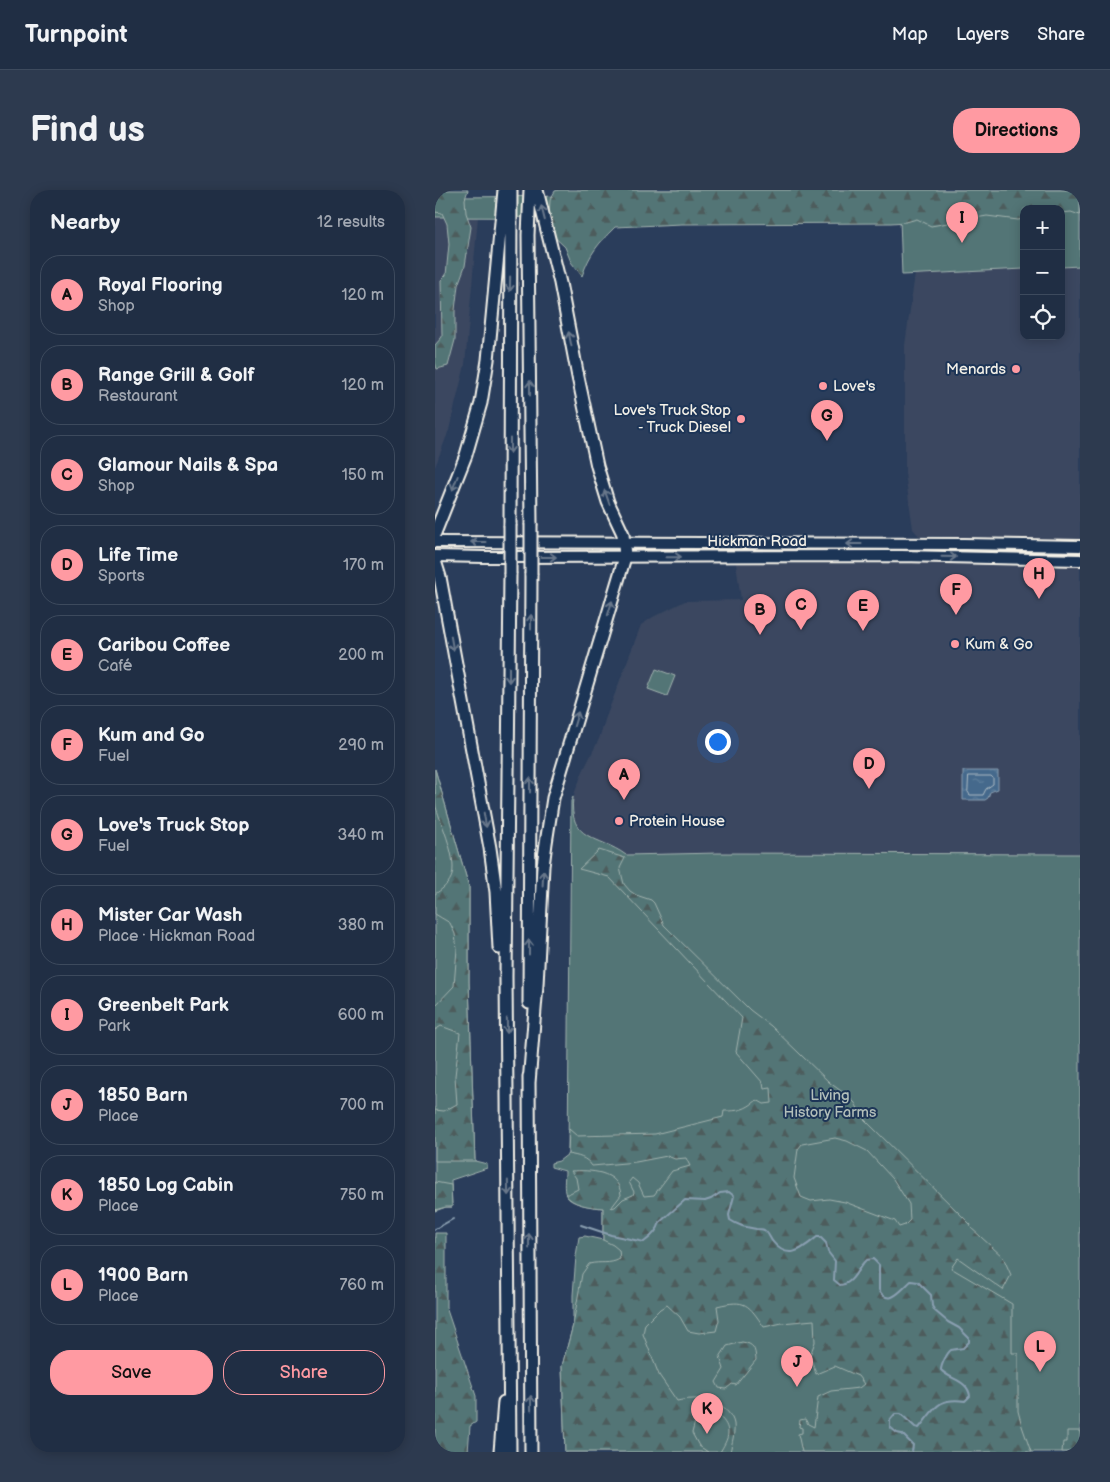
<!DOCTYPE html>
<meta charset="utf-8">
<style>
body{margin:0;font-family:"Balsamiq Sans",sans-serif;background:#2d3a4f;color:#f1f3f6}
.controls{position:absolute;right:15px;top:15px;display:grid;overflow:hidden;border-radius:10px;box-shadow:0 2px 12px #0003}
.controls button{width:45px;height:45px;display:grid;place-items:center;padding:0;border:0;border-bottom:1px solid #3d4a5d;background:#202e44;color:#f1f3f6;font:25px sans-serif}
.you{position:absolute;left:282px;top:551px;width:18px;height:18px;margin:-12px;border:4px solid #fff;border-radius:50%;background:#1a73e8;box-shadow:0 0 0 8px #1a73e833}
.badge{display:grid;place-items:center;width:32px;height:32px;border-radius:50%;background:#ff9aa2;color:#111;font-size:16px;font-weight:700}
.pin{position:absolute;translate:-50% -41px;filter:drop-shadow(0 1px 2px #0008)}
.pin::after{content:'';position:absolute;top:26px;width:18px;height:15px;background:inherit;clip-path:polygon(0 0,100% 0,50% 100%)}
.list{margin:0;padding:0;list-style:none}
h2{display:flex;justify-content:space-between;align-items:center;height:65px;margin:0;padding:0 20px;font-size:21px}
h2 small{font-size:16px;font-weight:400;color:#a2a8b2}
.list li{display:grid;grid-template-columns:32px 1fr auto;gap:15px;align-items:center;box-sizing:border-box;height:80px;margin:0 10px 10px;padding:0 10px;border:1px solid #3d4a5d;border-radius:20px}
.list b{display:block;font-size:19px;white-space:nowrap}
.list p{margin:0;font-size:16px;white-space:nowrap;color:#a2a8b2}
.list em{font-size:16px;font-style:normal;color:#a2a8b2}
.actions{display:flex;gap:10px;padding:15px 20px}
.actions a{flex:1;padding:11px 0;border:1px solid #ff9aa2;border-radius:20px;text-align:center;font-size:18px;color:#ff9aa2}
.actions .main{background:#ff9aa2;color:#111}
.icon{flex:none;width:28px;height:28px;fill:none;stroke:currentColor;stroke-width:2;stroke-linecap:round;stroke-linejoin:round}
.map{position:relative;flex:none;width:645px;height:1262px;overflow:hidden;border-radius:20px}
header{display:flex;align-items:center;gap:30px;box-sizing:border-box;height:70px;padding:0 25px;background:#202e44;border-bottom:1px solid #3d4a5d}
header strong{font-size:24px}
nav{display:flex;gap:28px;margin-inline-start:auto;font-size:18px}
.intro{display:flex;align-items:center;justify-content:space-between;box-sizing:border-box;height:120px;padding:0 30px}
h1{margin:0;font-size:35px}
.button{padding:12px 22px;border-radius:20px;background:#ff9aa2;color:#111;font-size:18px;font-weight:700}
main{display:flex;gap:30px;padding:0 30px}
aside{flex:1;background:#202e44;border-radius:20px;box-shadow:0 2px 12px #0003}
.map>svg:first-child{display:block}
</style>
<header>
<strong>Turnpoint</strong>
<nav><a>Map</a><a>Layers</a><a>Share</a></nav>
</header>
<div class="intro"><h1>Find us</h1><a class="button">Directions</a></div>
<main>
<aside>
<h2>Nearby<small>12 results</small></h2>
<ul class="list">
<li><span class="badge">A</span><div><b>Royal Flooring</b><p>Shop</p></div><em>120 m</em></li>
<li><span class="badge">B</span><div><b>Range Grill &amp; Golf</b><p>Restaurant</p></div><em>120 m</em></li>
<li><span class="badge">C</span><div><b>Glamour Nails &amp; Spa</b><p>Shop</p></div><em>150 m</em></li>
<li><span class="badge">D</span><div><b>Life Time</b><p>Sports</p></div><em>170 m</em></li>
<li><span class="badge">E</span><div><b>Caribou Coffee</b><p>Café</p></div><em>200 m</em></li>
<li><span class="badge">F</span><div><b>Kum and Go</b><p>Fuel</p></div><em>290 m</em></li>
<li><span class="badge">G</span><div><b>Love's Truck Stop</b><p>Fuel</p></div><em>340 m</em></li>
<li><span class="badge">H</span><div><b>Mister Car Wash</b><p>Place · Hickman Road</p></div><em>380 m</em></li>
<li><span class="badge">I</span><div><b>Greenbelt Park</b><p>Park</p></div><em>600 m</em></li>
<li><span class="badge">J</span><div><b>1850 Barn</b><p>Place</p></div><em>700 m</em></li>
<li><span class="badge">K</span><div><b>1850 Log Cabin</b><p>Place</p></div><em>750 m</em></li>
<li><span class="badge">L</span><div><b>1900 Barn</b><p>Place</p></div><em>760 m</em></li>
</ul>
<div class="actions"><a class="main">Save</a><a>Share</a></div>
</aside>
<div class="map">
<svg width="645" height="1262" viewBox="0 0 645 1262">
<defs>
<pattern id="forest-firs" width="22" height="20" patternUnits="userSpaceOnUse" patternTransform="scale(1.25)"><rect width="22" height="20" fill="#527576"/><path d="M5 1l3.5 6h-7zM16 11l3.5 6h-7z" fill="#4d5c5c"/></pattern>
<pattern id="water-ripples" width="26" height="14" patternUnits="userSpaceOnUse" patternTransform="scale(1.25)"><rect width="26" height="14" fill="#44698c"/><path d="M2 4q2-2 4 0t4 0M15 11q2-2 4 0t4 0" fill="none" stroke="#607f9c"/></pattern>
</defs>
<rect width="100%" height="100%" fill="#2a3d5b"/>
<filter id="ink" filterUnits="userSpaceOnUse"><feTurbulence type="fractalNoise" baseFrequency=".02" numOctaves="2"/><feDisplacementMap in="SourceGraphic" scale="10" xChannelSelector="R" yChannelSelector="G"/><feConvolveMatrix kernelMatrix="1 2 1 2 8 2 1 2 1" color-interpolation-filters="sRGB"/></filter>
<g filter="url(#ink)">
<!-- built -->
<path fill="#3a4760" d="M0,27h43l-13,148 -16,65 -14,37z
M645,76v274l-161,-4 -6,-7 -8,-56v-128l10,-71 109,-5v67h37v-69z
M300,366l345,4v294l-362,-1 -92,2 -10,-7 -29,-12 -12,-14 -2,-6 -1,-8 1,-11 10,-26 16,-32 7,-22 35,-92 12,-8 32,-16 56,-1z"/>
<!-- green -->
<path fill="#527576" stroke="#a3b3af" d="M0,0l21,7 121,-1v-6h503v76l-19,1v-58h-37v60l-122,6 -2,-56 -465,-2z
M221,479l19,7 -8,20 -19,-7z
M0,579l34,118v95l6,179 12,3v4l-36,12 1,27h-6l-11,4z
M138,607c-5,45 26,38 53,58l92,-2 362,1v598h-515l-3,-86 11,-41v-30l3,-39 3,-19 6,-1 18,4v-32c-9,-1 -33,-3 -37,-13 -3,-6 -1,-17 -1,-24l-14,-4v-4l8,-2 9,-7 3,-353z"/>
<!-- forest -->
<path fill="url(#forest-firs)" stroke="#a3b3af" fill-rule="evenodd" d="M0,0h33l-3,9 1,14 5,14 -6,39 -7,19 -3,25v30l-7,26 -11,3 -2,-7v-17l7,-8 -1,-57 5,-5 3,-31 -2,-20 -5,-11 -7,-1z
M124,0h521v25l-9,-3 -10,1v-4h-37v10l-6,1 -31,-4 -56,10 -14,-7 -11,3 -15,1 -209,1 -67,3c-17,17 -25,26 -33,49l-11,-14 -6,-15 -17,-16 2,-31 5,-9z
M0,579l34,118v95l6,179h-40v-51l9,1 13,-7 -2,-28 5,-43 -19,-7 -6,4v-24l19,-20 3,-37 -2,-15 -5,-11 -15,-9v-20c6,-4 13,-9 16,-16 8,-16 -10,-54 -15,-71 -1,-11 -1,-26 -1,-38z
M164,660l26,8 -5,10 4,16 6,7 6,4 15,5 3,3 10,22 86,85 21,16 59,57 18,13 7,7 8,15 108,107 -1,2 33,30 8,18 -8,15 -45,-32 -7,10 61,36v49h6v58l4,15 9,26h-229l-4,-18 4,-1v-5l-3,-1 1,-7 5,-1 3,5 6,3 4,-30 13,-6 28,-3 5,-4 -6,-8 -23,-10 -19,8 -6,-19 5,-13 -1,-22 -32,3 -18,4c-16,-23 -18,-28 -47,-21l2,14 -3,11 -17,2 -11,-2 -8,-14 -13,-12 -7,4 -15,15 -2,10 16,41 18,26c5,-1 10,-2 16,-2 15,-1 38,8 41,25 1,9 -2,19 -4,28h-10c3,-5 8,-13 8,-19 0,-12 -13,-23 -25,-20 -3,1 -5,3 -7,5l-4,15 7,13 9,6h-143l-3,-86 11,-41 9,-51 7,-10c12,-3 20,1 31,-5l-1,-9 -6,-5 -10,-5v-32c-13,-1 -31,-3 -38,-14h3l10,-5 -2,-11 -5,-7c18,-1 48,-1 50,24l-10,13 4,-1 8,-8 10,-4 1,-3 -5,-10 3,-4 6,5 6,13 10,-1 18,-24 18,-5 -4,-8 -11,1 -8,-3 -31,6 -44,4c-6,-9 -14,-10 -24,-12l1,-25 8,7 78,-2 68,-17 1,-6c15,0 21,-1 33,-11l7,4 8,-1 -1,-15 -7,1 -1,-6 -27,-31 6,-34 -133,-141 -30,-8zM400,948l12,3 20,10 26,28 16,25 1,16 -5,5 -6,2 -4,-6 -50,-19 -16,-3 -18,2 -10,-4 -7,-19 4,-29 4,-5z
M0,992l16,3 1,22h-6l-11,3z
M0,1043h11v74l30,89v26l-6,4 -2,26h-33z
M307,1152c12,2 13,6 14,18l-20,25 -4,-1 -6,5 -7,-1 -3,-6 8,-13 -4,-12 7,-11z
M632,1241h13v21h-18l1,-10h4z"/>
<!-- water -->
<path fill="url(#water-ripples)" stroke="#8a9fb1" d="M528,581h35v18l-8,3 -2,6 -3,2h-22z"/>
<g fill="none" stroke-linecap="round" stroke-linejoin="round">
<!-- shore -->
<path stroke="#aebbc3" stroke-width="1" d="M534,586h22l2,2v6l-7,5 -3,6h-13l-2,-3z"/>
<!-- stream -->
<path stroke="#8a9fb1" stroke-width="2" d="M146,1035l30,10 33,7c7,-5 14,-12 16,-20l25,-22 20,1 6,-2 9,-6 9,-1 5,4 -5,19 1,5c9,6 16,7 26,9 3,0 6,0 8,1 5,3 6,9 9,12 16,20 30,6 44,-5h3l6,6 2,9 7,9 -1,19 6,5c14,-1 17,-17 26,-25l7,-1 6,6v25c10,18 23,-1 32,-9l7,1 13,13 1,11 3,5 13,11 11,6 10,10v4l-6,6 -12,2c-4,3 -10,15 -10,20 9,10 27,10 29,26l-5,5c-28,-4 -30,8 -46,27l-4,-1 -14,-13h-6l-5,6v7l7,6 5,1 11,11 -1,7
M0,1039l18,-10"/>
<!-- trunk casing -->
<g stroke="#f4f1e8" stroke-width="14">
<path id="trunk" d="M0,352l529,2 116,2
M0,366l48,1 418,-1 179,4"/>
</g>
<!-- motorway casing -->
<g stroke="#f4f1e8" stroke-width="15">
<path id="motorway" d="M95,0l-2,45 3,289
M75,335l1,-335
M0,343l31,-78 15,-52 7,-43 16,-170
M0,371l5,16 50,271 6,44 3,56
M75,384l-4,403 4,475
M94,813l2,-429
M94,886l2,376
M94,893l8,-98 6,-119 3,-23 7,-45 72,-241 -2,-23 -15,-32 -11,-36 -19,-89 -18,-94 -23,-93
M65,1262l4,-50"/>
</g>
<!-- trunk -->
<use href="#trunk" stroke="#1d3557" stroke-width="10"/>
<!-- motorway -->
<use href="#motorway" stroke="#1d3557" stroke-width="11"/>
<!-- motorway-bridge casing -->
<g stroke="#f4f1e8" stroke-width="15" stroke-linecap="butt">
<path id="motorway-bridge" d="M96,334v50
M75,384v-49"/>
</g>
<!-- motorway-bridge -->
<use href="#motorway-bridge" stroke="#1d3557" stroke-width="11"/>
</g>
<!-- one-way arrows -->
<defs><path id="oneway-shaft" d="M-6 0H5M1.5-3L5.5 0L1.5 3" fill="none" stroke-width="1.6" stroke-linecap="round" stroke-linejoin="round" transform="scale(1.25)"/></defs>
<g stroke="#68778a">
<use href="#oneway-shaft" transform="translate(108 23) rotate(-104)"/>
<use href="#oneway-shaft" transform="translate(75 94) rotate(91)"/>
<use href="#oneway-shaft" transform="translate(135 149) rotate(-101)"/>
<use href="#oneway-shaft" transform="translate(95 198) rotate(-90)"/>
<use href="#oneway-shaft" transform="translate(75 256) rotate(90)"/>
<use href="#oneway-shaft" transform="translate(20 293) rotate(111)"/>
<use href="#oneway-shaft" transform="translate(172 307) rotate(-109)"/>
<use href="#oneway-shaft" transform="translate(43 352) rotate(-180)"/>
<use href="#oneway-shaft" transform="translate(419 354) rotate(-180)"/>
<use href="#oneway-shaft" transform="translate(114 367)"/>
<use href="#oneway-shaft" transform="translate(239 367) rotate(-1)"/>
<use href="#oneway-shaft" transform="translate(514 367) rotate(1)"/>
<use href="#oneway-shaft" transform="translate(175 418) rotate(-73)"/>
<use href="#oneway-shaft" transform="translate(96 432) rotate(-90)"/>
<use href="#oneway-shaft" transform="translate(17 453) rotate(80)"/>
<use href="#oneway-shaft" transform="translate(74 485) rotate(90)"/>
<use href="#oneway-shaft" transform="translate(141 529) rotate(-73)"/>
<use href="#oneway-shaft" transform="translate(95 595) rotate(-90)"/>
<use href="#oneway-shaft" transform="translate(50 630) rotate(80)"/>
<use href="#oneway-shaft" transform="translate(108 688) rotate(-87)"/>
<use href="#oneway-shaft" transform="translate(94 757) rotate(-90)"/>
<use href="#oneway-shaft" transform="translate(72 836) rotate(89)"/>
<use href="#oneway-shaft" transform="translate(73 998) rotate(89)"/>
<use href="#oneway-shaft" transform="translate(94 1051) rotate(-91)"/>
<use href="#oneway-shaft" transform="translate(96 1213) rotate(-91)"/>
</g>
</g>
<!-- markers -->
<g fill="#ff9aa2" stroke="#1d3557" stroke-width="2">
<circle cx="581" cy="179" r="5"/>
<circle cx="388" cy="196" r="5"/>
<circle cx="306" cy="229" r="5"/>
<circle cx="520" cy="454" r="5"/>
<circle cx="184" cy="631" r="5"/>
</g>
<g text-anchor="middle" stroke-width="4" stroke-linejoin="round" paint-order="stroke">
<!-- poi labels -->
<g font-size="15" fill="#f4f1e8" stroke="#1d3557" text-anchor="start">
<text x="571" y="184" text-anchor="end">Menards</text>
<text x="398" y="201">Love's</text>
<text x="296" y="225" text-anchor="end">Love's Truck Stop<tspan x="296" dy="17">- Truck Diesel</tspan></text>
<text x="530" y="459">Kum &amp; Go</text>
<text x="194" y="636">Protein House</text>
</g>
<!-- street labels -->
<g font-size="15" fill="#f4f1e8" stroke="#1d3557">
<text x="322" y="356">Hickman Road</text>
</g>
<!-- park labels -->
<g font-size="15" fill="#b3bfba" stroke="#1d3557">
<text x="395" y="910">Living<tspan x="395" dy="17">History Farms</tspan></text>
</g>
</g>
</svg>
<div class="controls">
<button>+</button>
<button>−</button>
<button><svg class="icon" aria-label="locate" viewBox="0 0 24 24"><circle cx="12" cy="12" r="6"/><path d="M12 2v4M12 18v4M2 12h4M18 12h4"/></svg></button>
</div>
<div class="you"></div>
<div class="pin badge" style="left:189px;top:610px">A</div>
<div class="pin badge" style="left:325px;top:445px">B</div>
<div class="pin badge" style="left:366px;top:440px">C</div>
<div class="pin badge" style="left:434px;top:599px">D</div>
<div class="pin badge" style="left:428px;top:441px">E</div>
<div class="pin badge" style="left:521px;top:425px">F</div>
<div class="pin badge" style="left:392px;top:251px">G</div>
<div class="pin badge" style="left:604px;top:409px">H</div>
<div class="pin badge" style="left:527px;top:53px">I</div>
<div class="pin badge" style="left:362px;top:1197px">J</div>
<div class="pin badge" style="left:272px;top:1244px">K</div>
<div class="pin badge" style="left:605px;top:1182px">L</div>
</div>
</main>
